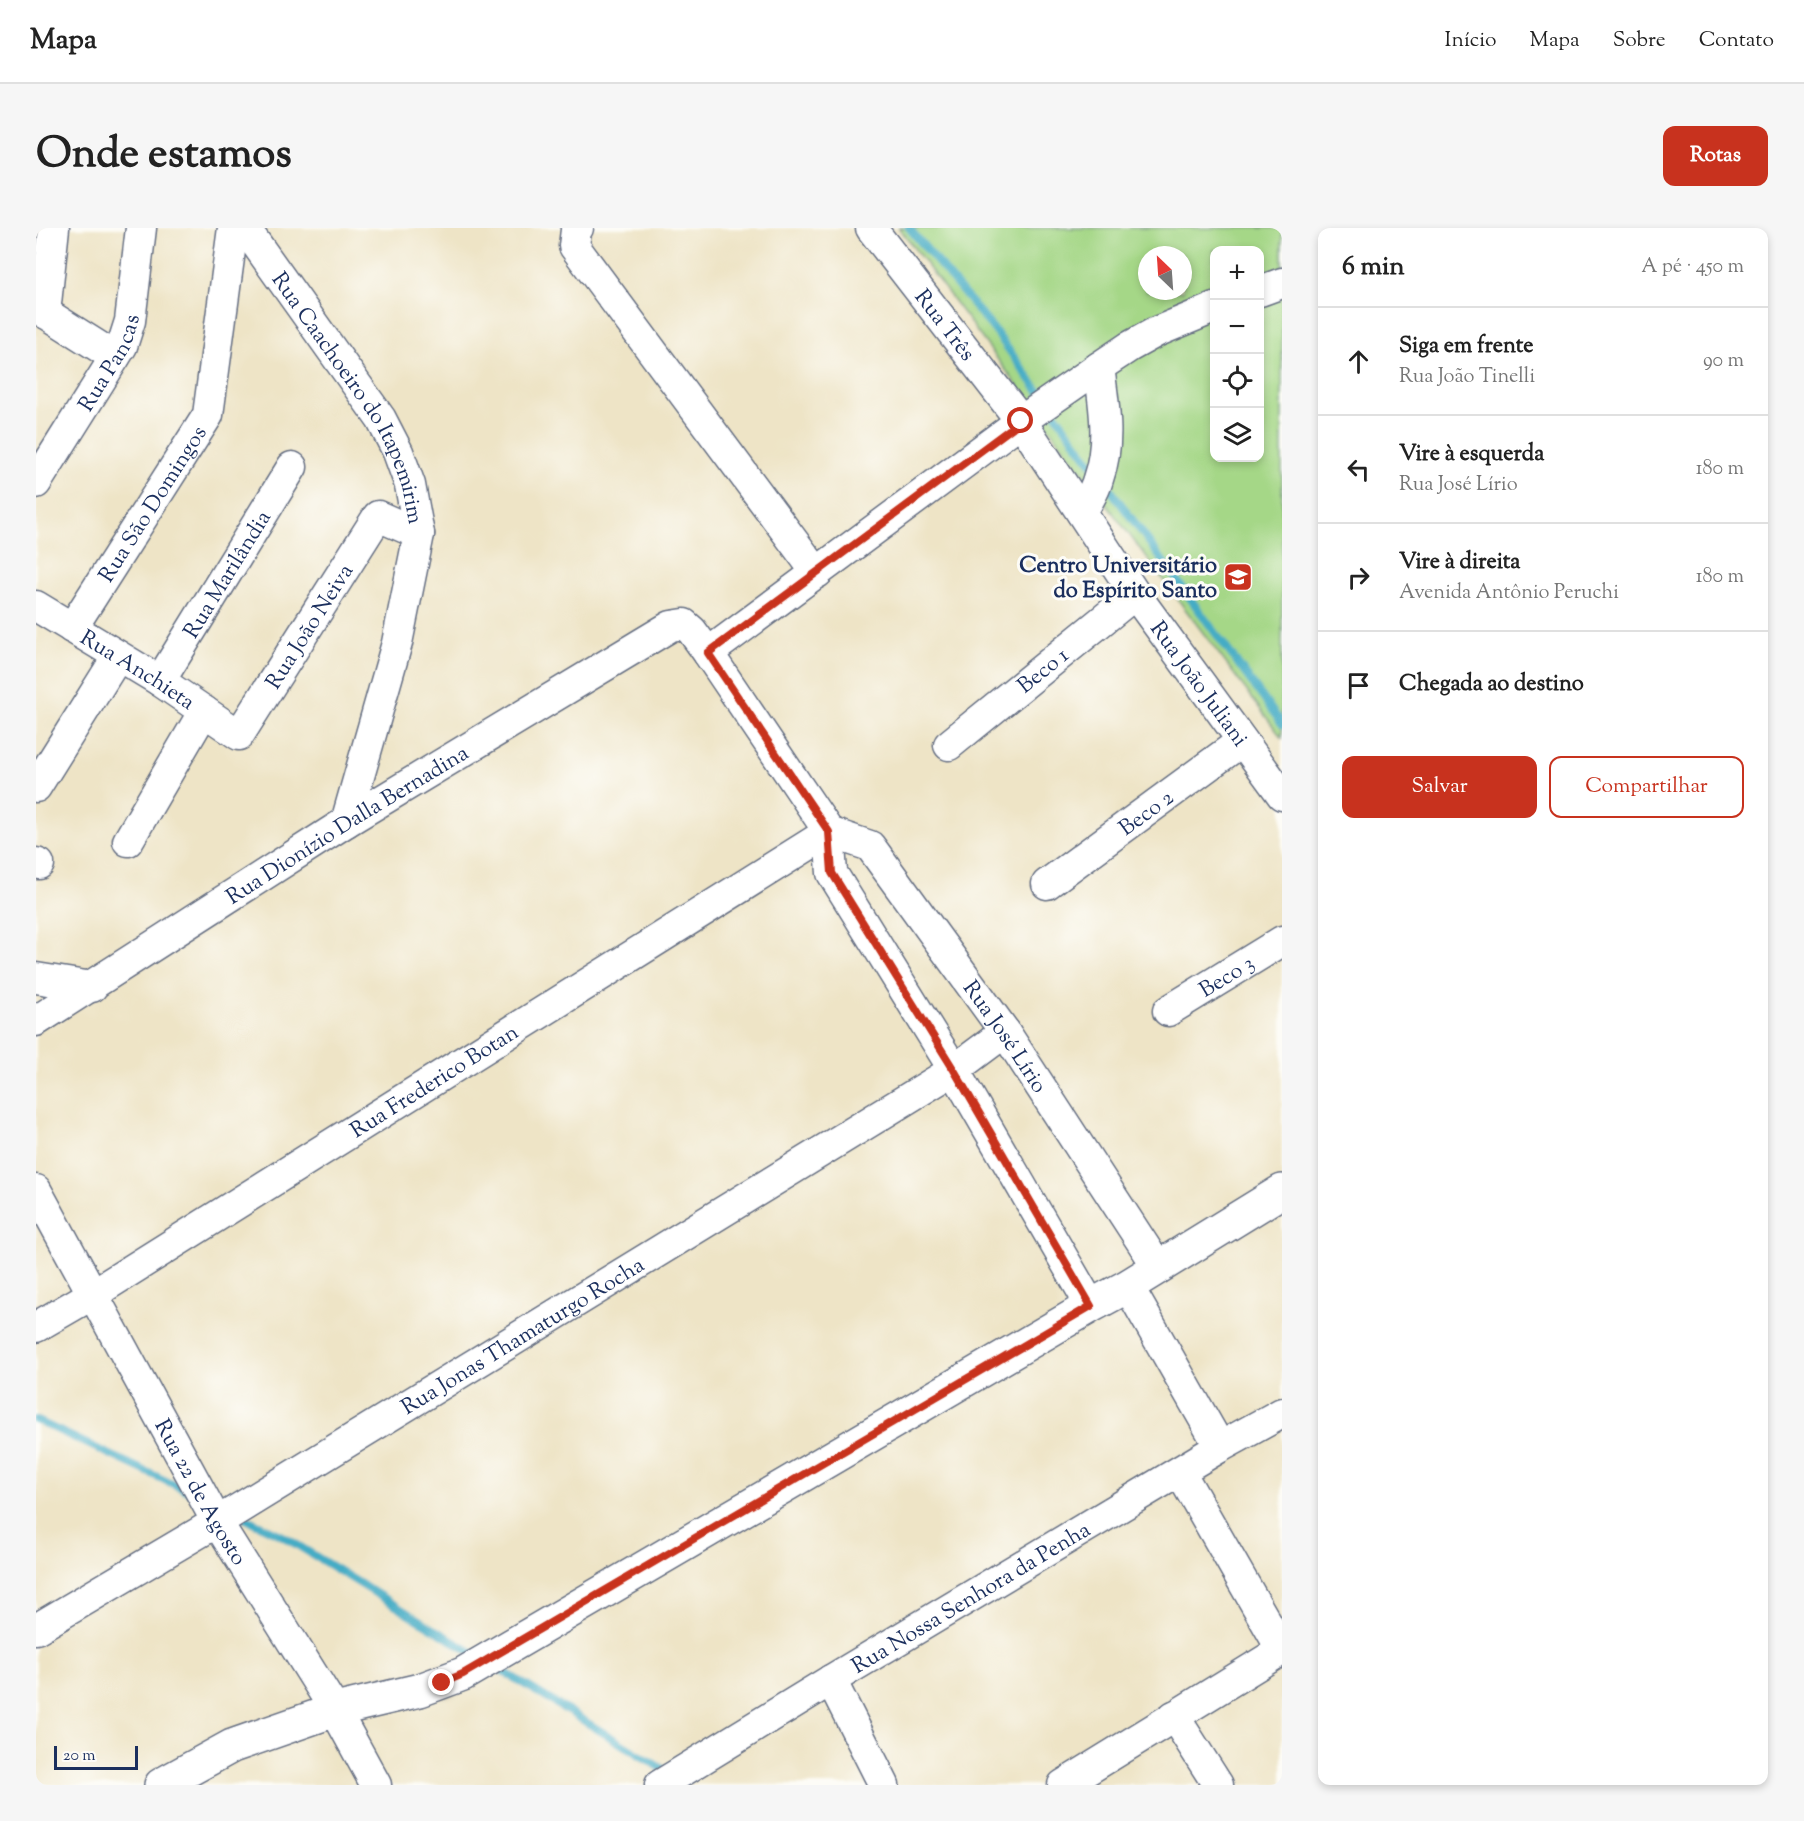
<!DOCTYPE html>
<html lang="pt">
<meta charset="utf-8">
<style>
body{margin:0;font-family:"Sorts Mill Goudy",serif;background:#f6f6f6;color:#222}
.controls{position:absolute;right:18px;top:18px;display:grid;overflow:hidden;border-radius:12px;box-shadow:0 3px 9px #0003}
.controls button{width:54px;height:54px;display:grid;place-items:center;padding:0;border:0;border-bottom:2px solid #e0e0e0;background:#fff;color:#222;font:30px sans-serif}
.compass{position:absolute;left:1102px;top:18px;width:54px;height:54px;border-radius:50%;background:#fff;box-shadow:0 3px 9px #0003;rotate:335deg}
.scale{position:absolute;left:18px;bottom:15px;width:84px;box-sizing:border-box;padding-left:6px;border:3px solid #1b2f5e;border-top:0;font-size:16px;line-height:21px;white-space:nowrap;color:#1b2f5e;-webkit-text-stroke:4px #fdfcf7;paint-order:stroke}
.stop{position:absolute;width:18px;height:18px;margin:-14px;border:4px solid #c8321e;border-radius:50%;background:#fff}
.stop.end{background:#c8321e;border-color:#fff;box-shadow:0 2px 6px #0008}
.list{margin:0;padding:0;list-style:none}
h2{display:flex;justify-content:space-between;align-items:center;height:78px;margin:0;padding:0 24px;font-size:26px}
h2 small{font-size:20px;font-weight:400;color:#767676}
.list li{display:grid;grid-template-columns:39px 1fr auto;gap:18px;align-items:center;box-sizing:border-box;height:108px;padding:0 24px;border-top:2px solid #e0e0e0}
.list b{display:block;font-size:22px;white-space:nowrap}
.list p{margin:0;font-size:20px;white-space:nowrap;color:#767676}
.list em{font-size:20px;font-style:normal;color:#767676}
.actions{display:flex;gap:12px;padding:18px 24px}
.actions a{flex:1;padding:14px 0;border:2px solid #c8321e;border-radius:12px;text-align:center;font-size:21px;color:#c8321e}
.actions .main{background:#c8321e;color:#fff}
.icon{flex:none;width:33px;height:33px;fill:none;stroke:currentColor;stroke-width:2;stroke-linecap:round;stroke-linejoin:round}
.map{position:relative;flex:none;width:1246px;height:1557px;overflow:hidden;border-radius:12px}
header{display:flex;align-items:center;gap:36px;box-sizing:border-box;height:84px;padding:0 30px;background:#fff;border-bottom:2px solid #e0e0e0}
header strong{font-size:28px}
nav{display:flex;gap:33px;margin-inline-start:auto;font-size:21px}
.intro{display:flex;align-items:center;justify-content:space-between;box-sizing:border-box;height:144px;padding:0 36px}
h1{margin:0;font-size:42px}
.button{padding:15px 27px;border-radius:12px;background:#c8321e;color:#fff;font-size:21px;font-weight:700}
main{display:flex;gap:36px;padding:0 36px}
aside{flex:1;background:#fff;border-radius:12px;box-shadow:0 3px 9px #0003}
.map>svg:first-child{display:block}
</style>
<header>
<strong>Mapa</strong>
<nav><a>Início</a><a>Mapa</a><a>Sobre</a><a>Contato</a></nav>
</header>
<div class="intro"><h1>Onde estamos</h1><a class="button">Rotas</a></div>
<main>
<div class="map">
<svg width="1246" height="1557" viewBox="0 0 1246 1557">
<rect width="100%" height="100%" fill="#fdfcf7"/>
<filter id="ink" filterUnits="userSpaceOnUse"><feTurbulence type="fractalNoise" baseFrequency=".0167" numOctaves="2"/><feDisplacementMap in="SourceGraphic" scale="12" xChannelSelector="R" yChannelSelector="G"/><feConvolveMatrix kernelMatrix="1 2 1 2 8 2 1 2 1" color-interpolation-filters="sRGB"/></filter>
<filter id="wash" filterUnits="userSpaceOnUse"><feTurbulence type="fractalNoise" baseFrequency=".008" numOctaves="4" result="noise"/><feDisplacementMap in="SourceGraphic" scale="24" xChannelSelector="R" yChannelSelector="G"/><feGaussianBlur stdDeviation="1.35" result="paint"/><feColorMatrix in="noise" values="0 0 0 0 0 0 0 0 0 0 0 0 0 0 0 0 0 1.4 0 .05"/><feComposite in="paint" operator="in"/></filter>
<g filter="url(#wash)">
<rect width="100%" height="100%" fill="#eee4c6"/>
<!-- green -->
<path fill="#a5d787" stroke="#608372" stroke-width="1.5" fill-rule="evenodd" d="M863,0h383v510zM1178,22h46v208h-46zM1111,27h36v36h-36z"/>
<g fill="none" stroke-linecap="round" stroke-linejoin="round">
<!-- stream -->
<path stroke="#45acc5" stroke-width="8" d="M873,0l86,103 99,136
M1069,254l177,242
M0,1192l154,72
M204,1288l41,19 198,122
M457,1437l176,108"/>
</g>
</g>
<g filter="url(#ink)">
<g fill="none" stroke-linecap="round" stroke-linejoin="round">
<!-- minor casing -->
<g stroke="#656e82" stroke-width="33">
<g id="minor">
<path id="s1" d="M209,0l136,191 17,33 12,33 9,49 -22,109 -51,179"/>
<path d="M542,0l-2,2 -2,16 243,327"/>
<path id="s2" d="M835,0l150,193 114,173 147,201"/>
<path d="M1224,63l22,-8"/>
<path d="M0,79l79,50"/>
<path d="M9,85l9,-85"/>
<path id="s3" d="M0,255l86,-137 8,-25 11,-93"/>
<path d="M1046,285c5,-11 13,-22 16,-34 13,-37 6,-74 1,-112"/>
<path id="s4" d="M0,378l124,75 79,54 139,-219 41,18"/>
<path id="s5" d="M36,400l136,-213 25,-187"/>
<path d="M672,425l313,-232 78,-54 30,-20 27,-15 58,-24"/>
<path id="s6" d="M124,453l132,-214"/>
<path id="s7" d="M913,517l186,-151"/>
<path d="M0,559l82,-131"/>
<path d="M92,613l76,-130"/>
<path d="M0,635l3,1"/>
<path id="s8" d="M1011,656l195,-143"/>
<path d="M0,750l56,9"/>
<path id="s9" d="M1132,783l114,-70"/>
<path id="s10" d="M0,793l310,-199 315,-190 10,-6 13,-2 8,7 16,22 121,179 3,41 122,197 137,236"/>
<path id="s11" d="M0,962l181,332 118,188 41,75"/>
<path d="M1092,1058l92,161"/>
<path id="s12" d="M0,1099l57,-33 736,-462 41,14 135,186 153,235"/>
<path d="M1144,1244l102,178"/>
<path id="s13" d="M0,1401l181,-107 737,-452 51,-38"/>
<path d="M795,1452l53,105"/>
<path d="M1138,1488l44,69"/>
<path id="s14" d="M624,1557l171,-105 389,-233 62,-34"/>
<path d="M1027,1557l219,-135"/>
</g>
</g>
<!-- major casing -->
<g stroke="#656e82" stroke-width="36">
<path id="major" d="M125,1557l71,-39 103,-36 85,-20 43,-16 628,-368 37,-20 154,-95"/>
</g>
<!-- minor -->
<use href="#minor" stroke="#fff" stroke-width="30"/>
<!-- major -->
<use href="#major" stroke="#fff" stroke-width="33"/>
</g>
</g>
<g fill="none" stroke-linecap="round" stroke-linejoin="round" filter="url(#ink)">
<!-- route -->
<path stroke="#c8321e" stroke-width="8" d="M406,1455l21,-9 628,-368 -137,-236 -122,-197 -3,-41 -121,-179 313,-232"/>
</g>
<!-- icons -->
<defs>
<g id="university-square" transform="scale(1.5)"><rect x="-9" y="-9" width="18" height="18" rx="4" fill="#c8321e" stroke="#fdfcf7"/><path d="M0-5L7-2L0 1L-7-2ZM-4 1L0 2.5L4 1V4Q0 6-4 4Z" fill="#fff"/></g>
</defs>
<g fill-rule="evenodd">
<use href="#university-square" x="1202" y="349"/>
</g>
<g text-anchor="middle" stroke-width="6" stroke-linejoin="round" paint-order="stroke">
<!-- street labels -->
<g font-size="22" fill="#1b2f5e" stroke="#fdfcf7">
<text dy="8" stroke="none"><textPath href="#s2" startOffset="122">Rua Três</textPath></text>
<text dy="8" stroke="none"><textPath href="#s3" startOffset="141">Rua Pancas</textPath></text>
<text dy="8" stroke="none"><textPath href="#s1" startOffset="201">Rua Caachoeiro do Itapemirim</textPath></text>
<text dy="8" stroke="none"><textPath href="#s5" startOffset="148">Rua São Domingos</textPath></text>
<text dy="8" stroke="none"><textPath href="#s6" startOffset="126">Rua Marilândia</textPath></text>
<text dy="8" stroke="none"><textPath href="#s4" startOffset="370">Rua João Neiva</textPath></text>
<text dy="8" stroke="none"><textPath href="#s4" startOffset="120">Rua Anchieta</textPath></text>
<text dy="8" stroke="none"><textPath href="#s7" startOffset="120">Beco 1</textPath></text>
<text dy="8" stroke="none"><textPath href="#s2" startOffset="562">Rua João Juliani</textPath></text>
<text dy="8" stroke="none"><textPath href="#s8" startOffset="122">Beco 2</textPath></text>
<text dy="8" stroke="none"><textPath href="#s10" startOffset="368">Rua Dionízio Dalla Bernadina</textPath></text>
<text dy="8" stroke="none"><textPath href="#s9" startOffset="68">Beco 3</textPath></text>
<text dy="8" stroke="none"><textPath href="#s12" startOffset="1212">Rua José Lírio</textPath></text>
<text dy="8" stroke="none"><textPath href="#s12" startOffset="468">Rua Frederico Botan</textPath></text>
<text dy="8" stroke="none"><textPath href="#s13" startOffset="568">Rua Jonas Thamaturgo Rocha</textPath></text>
<text dy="8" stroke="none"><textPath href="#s11" startOffset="344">Rua 22 de Agosto</textPath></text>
<text dy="8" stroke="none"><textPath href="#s14" startOffset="363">Rua Nossa Senhora da Penha</textPath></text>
</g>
<!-- poi labels -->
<g font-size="22" font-weight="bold" fill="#1b2f5e" stroke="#fdfcf7" text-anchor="end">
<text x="1181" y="344">Centro Universitário<tspan x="1181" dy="25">do Espírito Santo</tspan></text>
</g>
</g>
</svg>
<div class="controls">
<button>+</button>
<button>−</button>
<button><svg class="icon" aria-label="locate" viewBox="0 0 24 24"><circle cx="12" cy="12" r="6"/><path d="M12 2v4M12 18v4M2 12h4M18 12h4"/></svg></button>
<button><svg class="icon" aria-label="layers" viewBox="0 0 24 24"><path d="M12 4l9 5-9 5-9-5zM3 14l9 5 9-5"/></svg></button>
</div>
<svg class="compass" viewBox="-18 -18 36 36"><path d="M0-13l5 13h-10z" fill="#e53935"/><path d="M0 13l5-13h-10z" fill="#767676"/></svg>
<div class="scale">20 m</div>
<div class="stop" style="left:985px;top:193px"></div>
<div class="stop end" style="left:406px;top:1455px"></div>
</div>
<aside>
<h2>6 min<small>A pé · 450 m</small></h2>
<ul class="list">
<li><svg class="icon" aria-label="ahead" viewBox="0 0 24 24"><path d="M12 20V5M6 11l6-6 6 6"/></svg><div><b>Siga em frente</b><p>Rua João Tinelli</p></div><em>90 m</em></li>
<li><svg class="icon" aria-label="left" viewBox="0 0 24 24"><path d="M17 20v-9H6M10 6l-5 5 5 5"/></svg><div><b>Vire à esquerda</b><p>Rua José Lírio</p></div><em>180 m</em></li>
<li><svg class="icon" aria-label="right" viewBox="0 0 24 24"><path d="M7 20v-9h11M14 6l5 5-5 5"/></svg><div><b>Vire à direita</b><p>Avenida Antônio Peruchi</p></div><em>180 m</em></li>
<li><svg class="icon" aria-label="arrive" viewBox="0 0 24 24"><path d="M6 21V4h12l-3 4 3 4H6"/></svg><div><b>Chegada ao destino</b></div></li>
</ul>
<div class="actions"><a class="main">Salvar</a><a>Compartilhar</a></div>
</aside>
</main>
